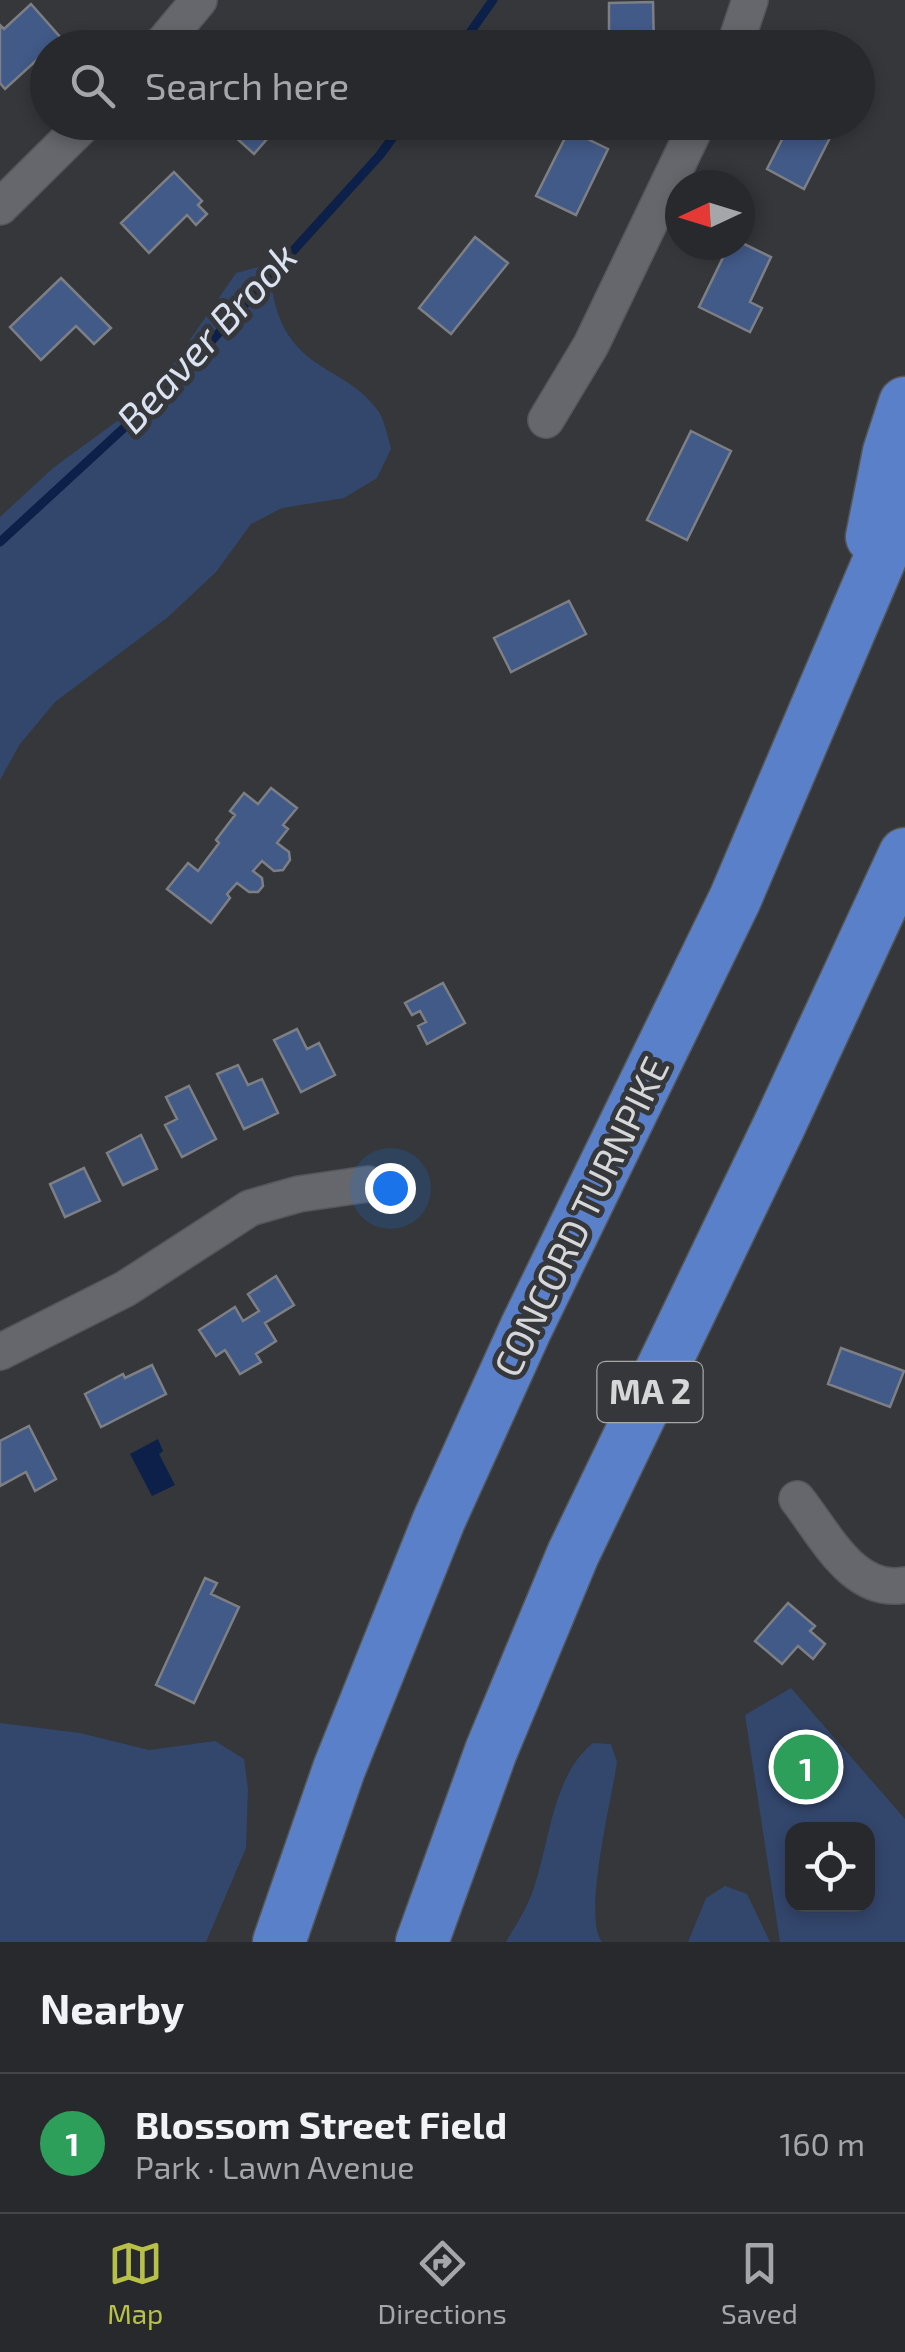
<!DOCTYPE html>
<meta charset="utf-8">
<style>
body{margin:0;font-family:"Exo 2",sans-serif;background:#303134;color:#f1f3f6}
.controls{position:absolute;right:30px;bottom:30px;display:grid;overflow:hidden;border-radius:20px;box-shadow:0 5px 15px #0003}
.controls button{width:90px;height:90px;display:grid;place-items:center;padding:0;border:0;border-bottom:2px solid #444548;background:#28292c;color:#f1f3f6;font:50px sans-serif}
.compass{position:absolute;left:665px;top:170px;width:90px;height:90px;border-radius:50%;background:#28292c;box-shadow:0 5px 15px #0003;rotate:266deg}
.you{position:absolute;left:390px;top:1188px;width:35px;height:35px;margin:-25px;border:8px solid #fff;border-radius:50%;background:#1a73e8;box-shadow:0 0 0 15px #1a73e833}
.badge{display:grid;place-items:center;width:65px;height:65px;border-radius:50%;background:#b8c147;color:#fff;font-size:32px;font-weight:700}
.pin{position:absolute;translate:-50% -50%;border:5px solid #fff;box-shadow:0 2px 10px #0006}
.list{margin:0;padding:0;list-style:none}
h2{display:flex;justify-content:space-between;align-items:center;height:130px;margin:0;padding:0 40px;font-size:42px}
h2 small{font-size:32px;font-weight:400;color:#a5a6a9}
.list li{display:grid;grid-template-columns:65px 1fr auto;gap:30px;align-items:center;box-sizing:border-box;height:140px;padding:0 40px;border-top:2px solid #444548}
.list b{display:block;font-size:38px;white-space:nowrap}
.list p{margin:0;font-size:32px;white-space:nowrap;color:#a5a6a9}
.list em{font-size:32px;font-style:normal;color:#a5a6a9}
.icon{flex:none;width:55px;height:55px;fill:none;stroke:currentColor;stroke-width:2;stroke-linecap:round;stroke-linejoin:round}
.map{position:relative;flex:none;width:905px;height:1942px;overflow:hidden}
.search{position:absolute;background:#28292c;box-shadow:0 5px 15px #0003;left:30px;right:30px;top:30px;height:110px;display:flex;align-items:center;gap:25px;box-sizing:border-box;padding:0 35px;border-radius:55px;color:#a5a6a9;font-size:38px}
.sheet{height:270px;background:#28292c}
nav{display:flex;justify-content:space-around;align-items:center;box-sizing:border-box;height:140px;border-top:2px solid #444548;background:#28292c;font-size:28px;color:#a5a6a9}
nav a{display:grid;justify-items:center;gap:5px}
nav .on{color:#b8c147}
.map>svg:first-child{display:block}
</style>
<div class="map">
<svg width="905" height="1942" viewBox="0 0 905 1942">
<rect width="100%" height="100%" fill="#35373a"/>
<!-- green -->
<path fill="#33466c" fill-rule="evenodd" d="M262,266l8,5c3,39 13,70 48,93 24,16 43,23 61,48 6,10 9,26 12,37l-14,29 -33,20 -62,10 -31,16 -35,48 -48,45 -113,85 -35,42 -20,36v-263l53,-49 75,-55 30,-27 78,-113z
M791,1688l114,131v123h-125l-35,-227zM792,1830h76v74h-76z
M0,1723l80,10 69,17 66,-9 29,18 4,30 -2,59 -40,94h-206z
M593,1743l18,1 6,18c-5,36 -35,155 -15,180h-96c9,-16 20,-32 26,-49 18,-48 19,-116 61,-150z
M725,1886l22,8 23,48h-82l18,-44z"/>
<!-- water -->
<path fill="#0c2049" d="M158,1439l5,12 -4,3 16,31 -23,11 -22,-42z"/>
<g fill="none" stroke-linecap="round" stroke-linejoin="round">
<!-- stream -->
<path stroke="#0c2049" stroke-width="9" d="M459,48l34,-48
M0,542l176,-162 204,-225 24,-33"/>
</g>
<!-- building -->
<path fill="#425a88" stroke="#7d7f84" stroke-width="2.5" d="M653,2l1,46h-45v-45z
M31,4l30,34 -56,51 -5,-6v-58l4,4z
M224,122h58l-28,32 -32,-29z
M791,122l46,2 -33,65 -37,-20z
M569,130l39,19 -32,66 -40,-19z
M174,172l28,29 -4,4 9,9 -11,11 -9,-10 -38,38 -28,-30z
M475,237l33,26 -57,71 -32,-26z
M740,242l31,15 -21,45 12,6 -12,24 -51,-25 30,-62h11z
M61,278l50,50 -17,16 -18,-18 -35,34 -31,-33z
M691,431l40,20 -44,89 -40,-20z
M569,601l17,33 -75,38 -17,-34z
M271,788l26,20 -14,17 5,4 -11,14 12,9 1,8 -7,10 -9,1 -12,-10 -9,10 9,7 1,8 -5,6h-9l-12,-9 -10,11 3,4 -19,25 -44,-34 21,-26 10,8 21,-28 -3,-3 19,-25 -5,-4 14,-18 14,11z
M443,983l22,40 -38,21 -9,-18 8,-4 -6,-11 -8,4 -7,-12z
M297,1029l10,20 12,-6 16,32 -34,17 -27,-52z
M238,1065l10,20 14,-6 16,34 -34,16 -27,-55z
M189,1086l27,53 -34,18 -17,-32 12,-6 -11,-22z
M141,1135l16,34 -34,16 -16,-32z
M84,1168l16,33 -35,16 -15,-33z
M276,1276l18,29 -29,18 11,18 -20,13 5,8 -21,12 -15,-24 -9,6 -17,-26 36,-23 8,14 16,-10 -11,-17z
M841,1348l63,23 -14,36 -62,-23z
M152,1365l14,29 -65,33 -16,-33 38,-20 2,4z
M29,1426l27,53 -21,12 -9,-19 -26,14v-45z
M205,1578l12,5 -6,11 28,13 -45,96 -38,-18z
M788,1603l27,23 -5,5 15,13 -12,15 -15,-13 -16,18 -27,-23z"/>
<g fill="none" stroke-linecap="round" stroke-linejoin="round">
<!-- minor casing -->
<g stroke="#545659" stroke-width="38">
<path id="minor" d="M159,48l40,-48
M734,48l16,-48
M0,207l86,-85
M546,420l45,-75 107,-223
M0,1352l125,-63 125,-81 49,-14 69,-10
M797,1499c28,35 56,96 108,86"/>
</g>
<!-- highway casing -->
<g stroke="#545659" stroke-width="55">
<path id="highway" d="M872,537l17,-85 16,-49
M279,1942l60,-173 100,-249 87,-192 209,-429 170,-399
M422,1942l69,-191 82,-197 206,-428 126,-272"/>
</g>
<!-- minor -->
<use href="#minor" stroke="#65676c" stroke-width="35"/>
<!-- highway -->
<use href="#highway" stroke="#5b80ca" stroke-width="52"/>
</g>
<g text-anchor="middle" stroke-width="10" stroke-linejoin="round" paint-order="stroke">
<!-- shield labels -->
<rect fill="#35373a" stroke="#a6a7a9" stroke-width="2.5" x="597.5" y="1362" width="105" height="60" rx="8"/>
<g font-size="35" font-weight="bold" fill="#d6d7d9">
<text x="650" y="1404">MA 2</text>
</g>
<!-- street labels -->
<g font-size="38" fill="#d6d7d9" stroke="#35373a">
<text transform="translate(582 1217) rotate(-64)" y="13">CONCORD TURNPIKE</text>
</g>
<!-- water labels -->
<g font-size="40" font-style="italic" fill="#dbe3f2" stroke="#35373a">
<text transform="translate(207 338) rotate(-47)" y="14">Beaver Brook</text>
</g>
</g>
</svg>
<div class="controls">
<button><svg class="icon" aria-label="locate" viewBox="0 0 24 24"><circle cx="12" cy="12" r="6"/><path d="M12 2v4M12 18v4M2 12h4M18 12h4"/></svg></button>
</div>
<svg class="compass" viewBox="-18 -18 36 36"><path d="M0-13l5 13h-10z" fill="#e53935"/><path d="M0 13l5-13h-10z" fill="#a5a6a9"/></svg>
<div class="you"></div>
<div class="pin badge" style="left:806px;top:1767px;background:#2e9e5b">1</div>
<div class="search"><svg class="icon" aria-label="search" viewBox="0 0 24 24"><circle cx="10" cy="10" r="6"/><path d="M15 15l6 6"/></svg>Search here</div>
</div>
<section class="sheet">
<h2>Nearby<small></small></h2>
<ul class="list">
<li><span class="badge" style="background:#2e9e5b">1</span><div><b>Blossom Street Field</b><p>Park · Lawn Avenue</p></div><em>160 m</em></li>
</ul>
</section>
<nav>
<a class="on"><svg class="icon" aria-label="map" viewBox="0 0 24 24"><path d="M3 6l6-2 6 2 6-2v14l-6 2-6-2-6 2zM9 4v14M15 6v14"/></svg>Map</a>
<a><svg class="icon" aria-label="directions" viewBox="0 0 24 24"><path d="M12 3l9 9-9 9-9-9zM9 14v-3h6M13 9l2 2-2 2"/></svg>Directions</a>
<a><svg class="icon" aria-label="saved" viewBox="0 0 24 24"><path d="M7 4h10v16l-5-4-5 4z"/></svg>Saved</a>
</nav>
